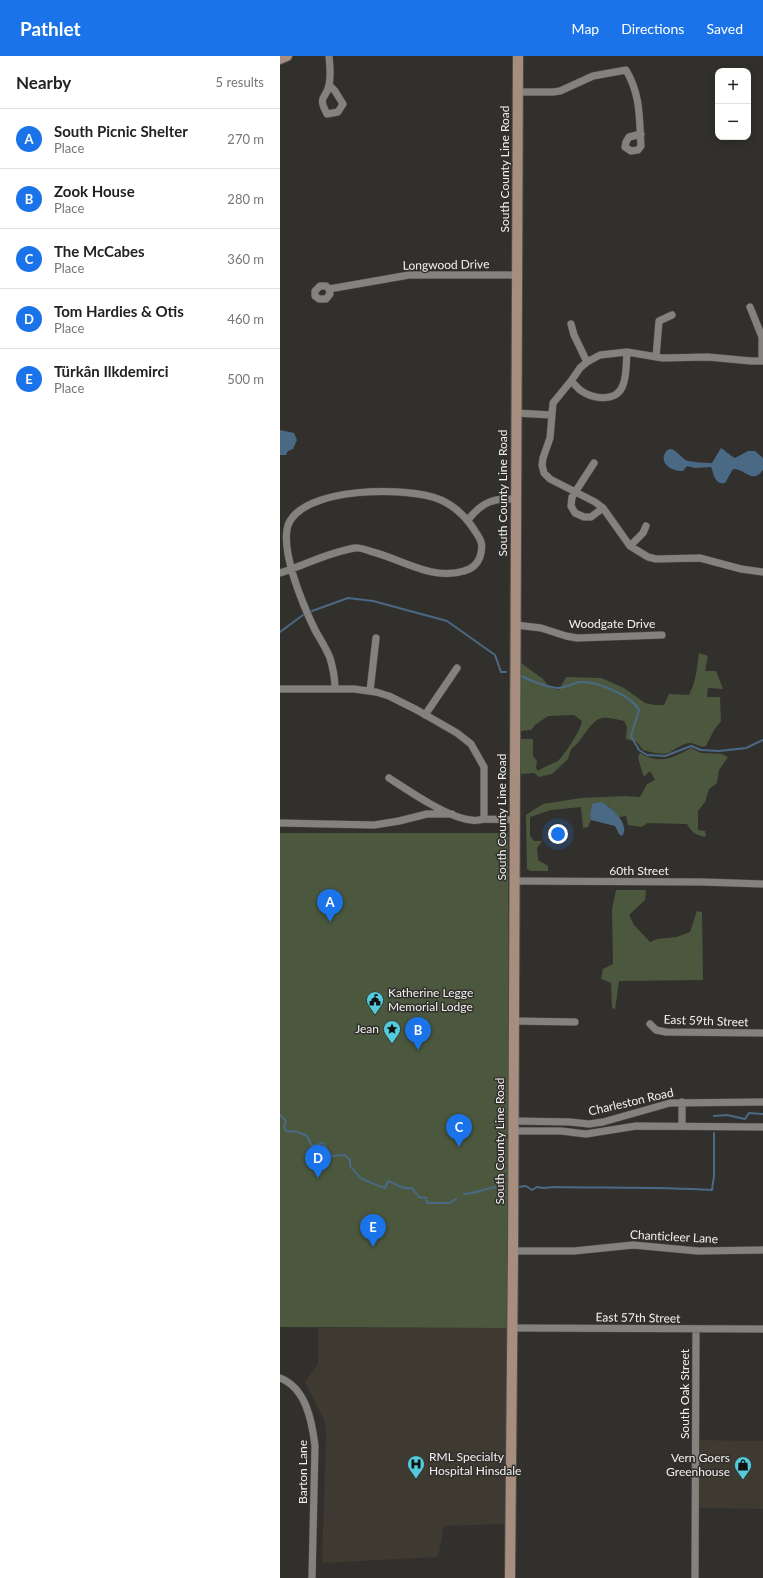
<!DOCTYPE html>
<meta charset="utf-8">
<style>
body{margin:0;font-family:Lato,sans-serif;background:#f6f6f6;color:#222}
.controls{position:absolute;right:12px;top:12px;display:grid;overflow:hidden;border-radius:8px;box-shadow:0 2px 10px #0003}
.controls button{width:36px;height:36px;display:grid;place-items:center;padding:0;border:0;border-bottom:1px solid #e0e0e0;background:#fff;color:#222;font:20px sans-serif}
.you{position:absolute;left:278px;top:778px;width:14px;height:14px;margin:-10px;border:3px solid #fff;border-radius:50%;background:#1a73e8;box-shadow:0 0 0 6px #1a73e833}
.badge{display:grid;place-items:center;width:26px;height:26px;border-radius:50%;background:#1a73e8;color:#fff;font-size:13px;font-weight:700}
.pin{position:absolute;translate:-50% -33px;filter:drop-shadow(0 1px 2px #0008)}
.pin::after{content:'';position:absolute;top:21px;width:14px;height:12px;background:inherit;clip-path:polygon(0 0,100% 0,50% 100%)}
.list{margin:0;padding:0;list-style:none}
h2{display:flex;justify-content:space-between;align-items:center;height:52px;margin:0;padding:0 16px;font-size:17px}
h2 small{font-size:13px;font-weight:400;color:#767676}
.list li{display:grid;grid-template-columns:26px 1fr auto;gap:12px;align-items:center;box-sizing:border-box;height:60px;padding:0 16px;border-top:1px solid #e0e0e0}
.list b{display:block;font-size:15px;white-space:nowrap}
.list p{margin:0;font-size:13px;white-space:nowrap;color:#767676}
.list em{font-size:13px;font-style:normal;color:#767676}
.map{position:relative;flex:none;width:483px;height:1522px;overflow:hidden}
header{display:flex;align-items:center;gap:24px;box-sizing:border-box;height:56px;padding:0 20px;background:#1a73e8;color:#fff}
header strong{font-size:19px}
nav{display:flex;gap:22px;margin-inline-start:auto;font-size:14px}
main{display:flex}
aside{flex:1;background:#fff}
.map>svg:first-child{display:block}
</style>
<header>
<strong>Pathlet</strong>
<nav><a>Map</a><a>Directions</a><a>Saved</a></nav>
</header>
<main>
<aside>
<h2>Nearby<small>5 results</small></h2>
<ul class="list">
<li><span class="badge">A</span><div><b>South Picnic Shelter</b><p>Place</p></div><em>270 m</em></li>
<li><span class="badge">B</span><div><b>Zook House</b><p>Place</p></div><em>280 m</em></li>
<li><span class="badge">C</span><div><b>The McCabes</b><p>Place</p></div><em>360 m</em></li>
<li><span class="badge">D</span><div><b>Tom Hardies &amp; Otis</b><p>Place</p></div><em>460 m</em></li>
<li><span class="badge">E</span><div><b>Türkân Ilkdemirci</b><p>Place</p></div><em>500 m</em></li>
</ul>
</aside>
<div class="map">
<svg width="483" height="1522" viewBox="0 0 483 1522">
<rect width="100%" height="100%" fill="#32302d"/>
<!-- built -->
<path fill="#3e3931" d="M38,1272h191l-3,196 -62,2 -6,31 -116,6 4,-129 -2,-14 -19,-38 13,-18z
M417,1384l66,1v68l-67,-1z"/>
<!-- green -->
<path fill="#4c583e" d="M419,597l9,3 -3,15h11l7,18 -15,-1 -1,9h13l1,24 -7,9 -8,16c-6,2 -9,-2 -15,-3 -9,0 -16,7 -23,10 -8,2 -17,-1 -25,-3l-6,-8 -11,-3 1,-12 -3,-6c-6,-1 -16,-4 -22,-3 -13,3 -19,23 -31,31l-3,10 -16,15 -13,3 -5,-4 -13,1v-35h12v17l4,5 -1,7 2,3c5,-4 17,-8 20,-10 7,-7 23,-31 24,-40l-8,-6 -26,1 -13,9 -4,5 -10,1v-68l22,16 7,9 9,2 7,-13 35,1 23,10 21,15 9,2h10l5,-11 20,1c7,-13 8,-27 10,-42z
M411,692l10,5 21,1 6,3 -9,13 -2,13 -8,6 -4,13 -7,9v19l7,1 1,6c-10,-2 -14,-4 -19,-13l-40,-1 -5,4 -14,-2 -2,-9 -7,1 -11,-12 -18,11 1,4 -3,7 -5,1 -2,-21 -30,3 -21,7v19l4,5h8l-5,7 1,12 10,6v5h-17l-4,-2 -1,-54 17,-11 38,-6 44,-2 15,1 7,-13 8,-4 -5,-9 -5,5 -2,-1 -5,-18 2,-4c20,12 33,5 51,-5z
M0,777h228l1,495 -229,-1z
M336,834h30l-1,10 -16,15 5,10 16,17 7,-3 20,-2 13,-5 7,-21 5,1 1,68 -84,1 -4,29 -3,-3 -1,-24 -10,-4 2,-10 10,-5 -1,-55z"/>
<!-- water -->
<path fill="#496984" d="M0,374l14,3 3,7 -4,9 -5,2 -2,4h-6z
M441,392c4,2 8,7 14,10l13,-7h7l8,7v12c-11,15 -18,-2 -30,-1l-8,14c-11,2 -11,-10 -14,-16l-16,1 -8,-2 -4,5c-9,1 -24,-6 -18,-18 7,-12 16,7 23,8 7,1 16,2 24,2z
M321,746c10,4 30,23 21,34l-3,-2 -4,-8 -24,-6 -1,-4 2,-12z"/>
<g fill="none" stroke-linecap="round" stroke-linejoin="round">
<!-- stream -->
<path stroke="#496984" stroke-width="2" d="M32,555l36,-13 25,3 74,20 48,34 6,17h5
M0,576l23,-17
M241,620c10,5 24,10 35,12 8,1 16,-5 24,-6 16,-1 51,13 59,28l-8,26 8,14 8,5 18,1 26,-10 10,4 18,1 27,-3 17,-8
M0,1059l6,6 -2,6 2,4 12,1 9,4 5,10 11,-3 7,13 15,-1 5,5v6c4,4 7,9 11,12 2,2 21,9 24,10l3,-7c8,3 16,9 24,7l7,9 7,1 1,5h23l6,-4
M434,1060l13,-1 18,4 4,-6 14,1
M239,1131l7,-1 6,4 5,-3 6,1 12,-1c52,1 104,0 157,3l2,-14v-43
M184,1138c14,0 26,-9 40,-7"/>
<!-- street casing -->
<g stroke="#4e4c4a" stroke-width="8">
<path id="street" d="M49,29l6,6 8,13 -5,8 -11,2c-10,-19 -1,-14 2,-29 2,-9 1,-20 0,-29
M238,36h35l7,-1 33,-15 33,-6c15,26 13,47 15,76l-3,4 -7,1 -6,-4 1,-5 3,-5 12,-3
M49,233l1,5 -4,5h-7l-4,-3v-5l5,-5h6l3,3 80,-14h109
M470,251l12,30v24
M291,268l3,11 13,27
M376,301l3,-36 13,-6
M483,305h-12l-43,-4 -45,1 -36,-6 -27,3 -13,7 -7,6 -9,13 -18,22 -3,35 -7,20 -1,7 2,8 6,6 45,23 8,6 27,38 18,11 8,2 44,-1 41,11 22,3
M291,325c3,3 6,6 9,9 12,9 37,13 43,-5 4,-10 3,-23 4,-33
M236,357l35,2
M314,407l-22,34 -1,9 4,7 9,4h7l12,-9
M188,464c13,-17 27,-24 49,-20
M350,490l13,-13 3,-7
M0,517c25,-8 49,-21 75,-25 6,-1 13,3 18,4 30,8 60,29 91,19 8,-2 13,-6 16,-14 4,-14 1,-17 -7,-29 -8,-12 -19,-22 -32,-28 -32,-14 -138,-14 -153,25 -8,26 15,80 27,105 5,9 11,18 15,28 3,10 5,20 5,31
M236,569l25,3 25,8 11,2 85,-3
M0,633h74l22,3 13,4 28,14 40,23 14,11 13,23v52l31,1
M90,635l6,-53
M145,659l32,-47
M109,722c20,13 59,40 82,42 4,1 9,0 13,-1
M0,767l94,2 25,-4 28,-7h25
M235,825l188,1 60,2
M234,965l61,1
M370,968l6,6 10,2 97,1
M402,1046v24
M234,1065l56,1 19,2 14,-2 67,-19 93,-1
M234,1075h47l25,3 50,-8 127,1
M233,1195h61l59,-6 65,6 65,-1
M232,1272l251,1
M0,1322c26,10 32,43 35,68l-3,132
M415,1522l1,-248"/>
</g>
<!-- secondary casing -->
<g stroke="#4e4c4a" stroke-width="12">
<path id="secondary" d="M0,3l7,-3
M230,1522l3,-327 5,-1195"/>
</g>
<!-- street -->
<use href="#street" stroke="#84827f" stroke-width="7"/>
<!-- secondary -->
<use href="#secondary" stroke="#a78d7e" stroke-width="10"/>
</g>
<!-- icons -->
<defs>
<g id="civic-pin" transform="scale(0.9)"><path d="M0 17L-7.5 6A9.5 9.5 0 1 1 7.5 6Z" fill="#53cbdb" stroke="#32302d"/><path d="M-.6-6.5H3V-4.5H.6V-3L4-1V1h2V6H-6V1h2V-1L-.6-3ZM-1.2 2.5V6h2.4V2.5Z" fill="#111"/></g>
<g id="sight-pin" transform="scale(0.9)"><path d="M0 17L-7.5 6A9.5 9.5 0 1 1 7.5 6Z" fill="#53cbdb" stroke="#32302d"/><path d="M0-6L1.8-2.2L6-1.7L2.9 1.2L3.7 5.4L0 3.3L-3.7 5.4L-2.9 1.2L-6-1.7L-1.8-2.2Z" fill="#111"/></g>
<g id="hospital-pin" transform="scale(0.9)"><path d="M0 17L-7.5 6A9.5 9.5 0 1 1 7.5 6Z" fill="#53cbdb" stroke="#32302d"/><path d="M-5-5h3v3.5h4V-5h3V5h-3V1.5h-4V5h-3Z" fill="#111"/></g>
<g id="shop-pin" transform="scale(0.9)"><path d="M0 17L-7.5 6A9.5 9.5 0 1 1 7.5 6Z" fill="#53cbdb" stroke="#32302d"/><path d="M-5-2.5h2.3a2.7 3.5 0 0 1 5.4 0H5L5.5 6h-11ZM-1.5-2.5h3a1.5 2.3 0 0 0-3 0Z" fill="#111"/></g>
</defs>
<g fill-rule="evenodd">
<use href="#civic-pin" x="95" y="944"/>
<use href="#sight-pin" x="112" y="973"/>
<use href="#hospital-pin" x="136" y="1408"/>
<use href="#shop-pin" x="463" y="1409"/>
</g>
<g text-anchor="middle" stroke-width="3" stroke-linejoin="round" paint-order="stroke">
<!-- street labels -->
<g font-size="12" fill="#f2f1ef" stroke="#32302d">
<text transform="translate(225 113) rotate(-90)" y="4">South County Line Road</text>
<text transform="translate(166 209) rotate(-1)" y="4">Longwood Drive</text>
<text transform="translate(223 437) rotate(-90)" y="4">South County Line Road</text>
<text x="332" y="572">Woodgate Drive</text>
<text transform="translate(222 761) rotate(-90)" y="4">South County Line Road</text>
<text x="359" y="819">60th Street</text>
<text transform="translate(426 965) rotate(2)" y="4">East 59th Street</text>
<text transform="translate(351 1046) rotate(-13)" y="4">Charleston Road</text>
<text transform="translate(220 1085) rotate(-90)" y="4">South County Line Road</text>
<text transform="translate(394 1181) rotate(3)" y="4">Chanticleer Lane</text>
<text transform="translate(358 1262) rotate(1)" y="4">East 57th Street</text>
<text transform="translate(405 1338) rotate(-90)" y="4">South Oak Street</text>
<text transform="translate(23 1416) rotate(-90)" y="4">Barton Lane</text>
</g>
<!-- poi labels -->
<g font-size="12" fill="#f2f1ef" stroke="#32302d" text-anchor="start">
<text x="108" y="941">Katherine Legge<tspan x="108" dy="14">Memorial Lodge</tspan></text>
<text x="99" y="977" text-anchor="end">Jean</text>
<text x="149" y="1405">RML Specialty<tspan x="149" dy="14">Hospital Hinsdale</tspan></text>
<text x="450" y="1406" text-anchor="end">Vern Goers<tspan x="450" dy="14">Greenhouse</tspan></text>
</g>
</g>
</svg>
<div class="controls">
<button>+</button>
<button>−</button>
</div>
<div class="you"></div>
<div class="pin badge" style="left:50px;top:866px">A</div>
<div class="pin badge" style="left:138px;top:994px">B</div>
<div class="pin badge" style="left:179px;top:1091px">C</div>
<div class="pin badge" style="left:38px;top:1122px">D</div>
<div class="pin badge" style="left:93px;top:1191px">E</div>
</div>
</main>
